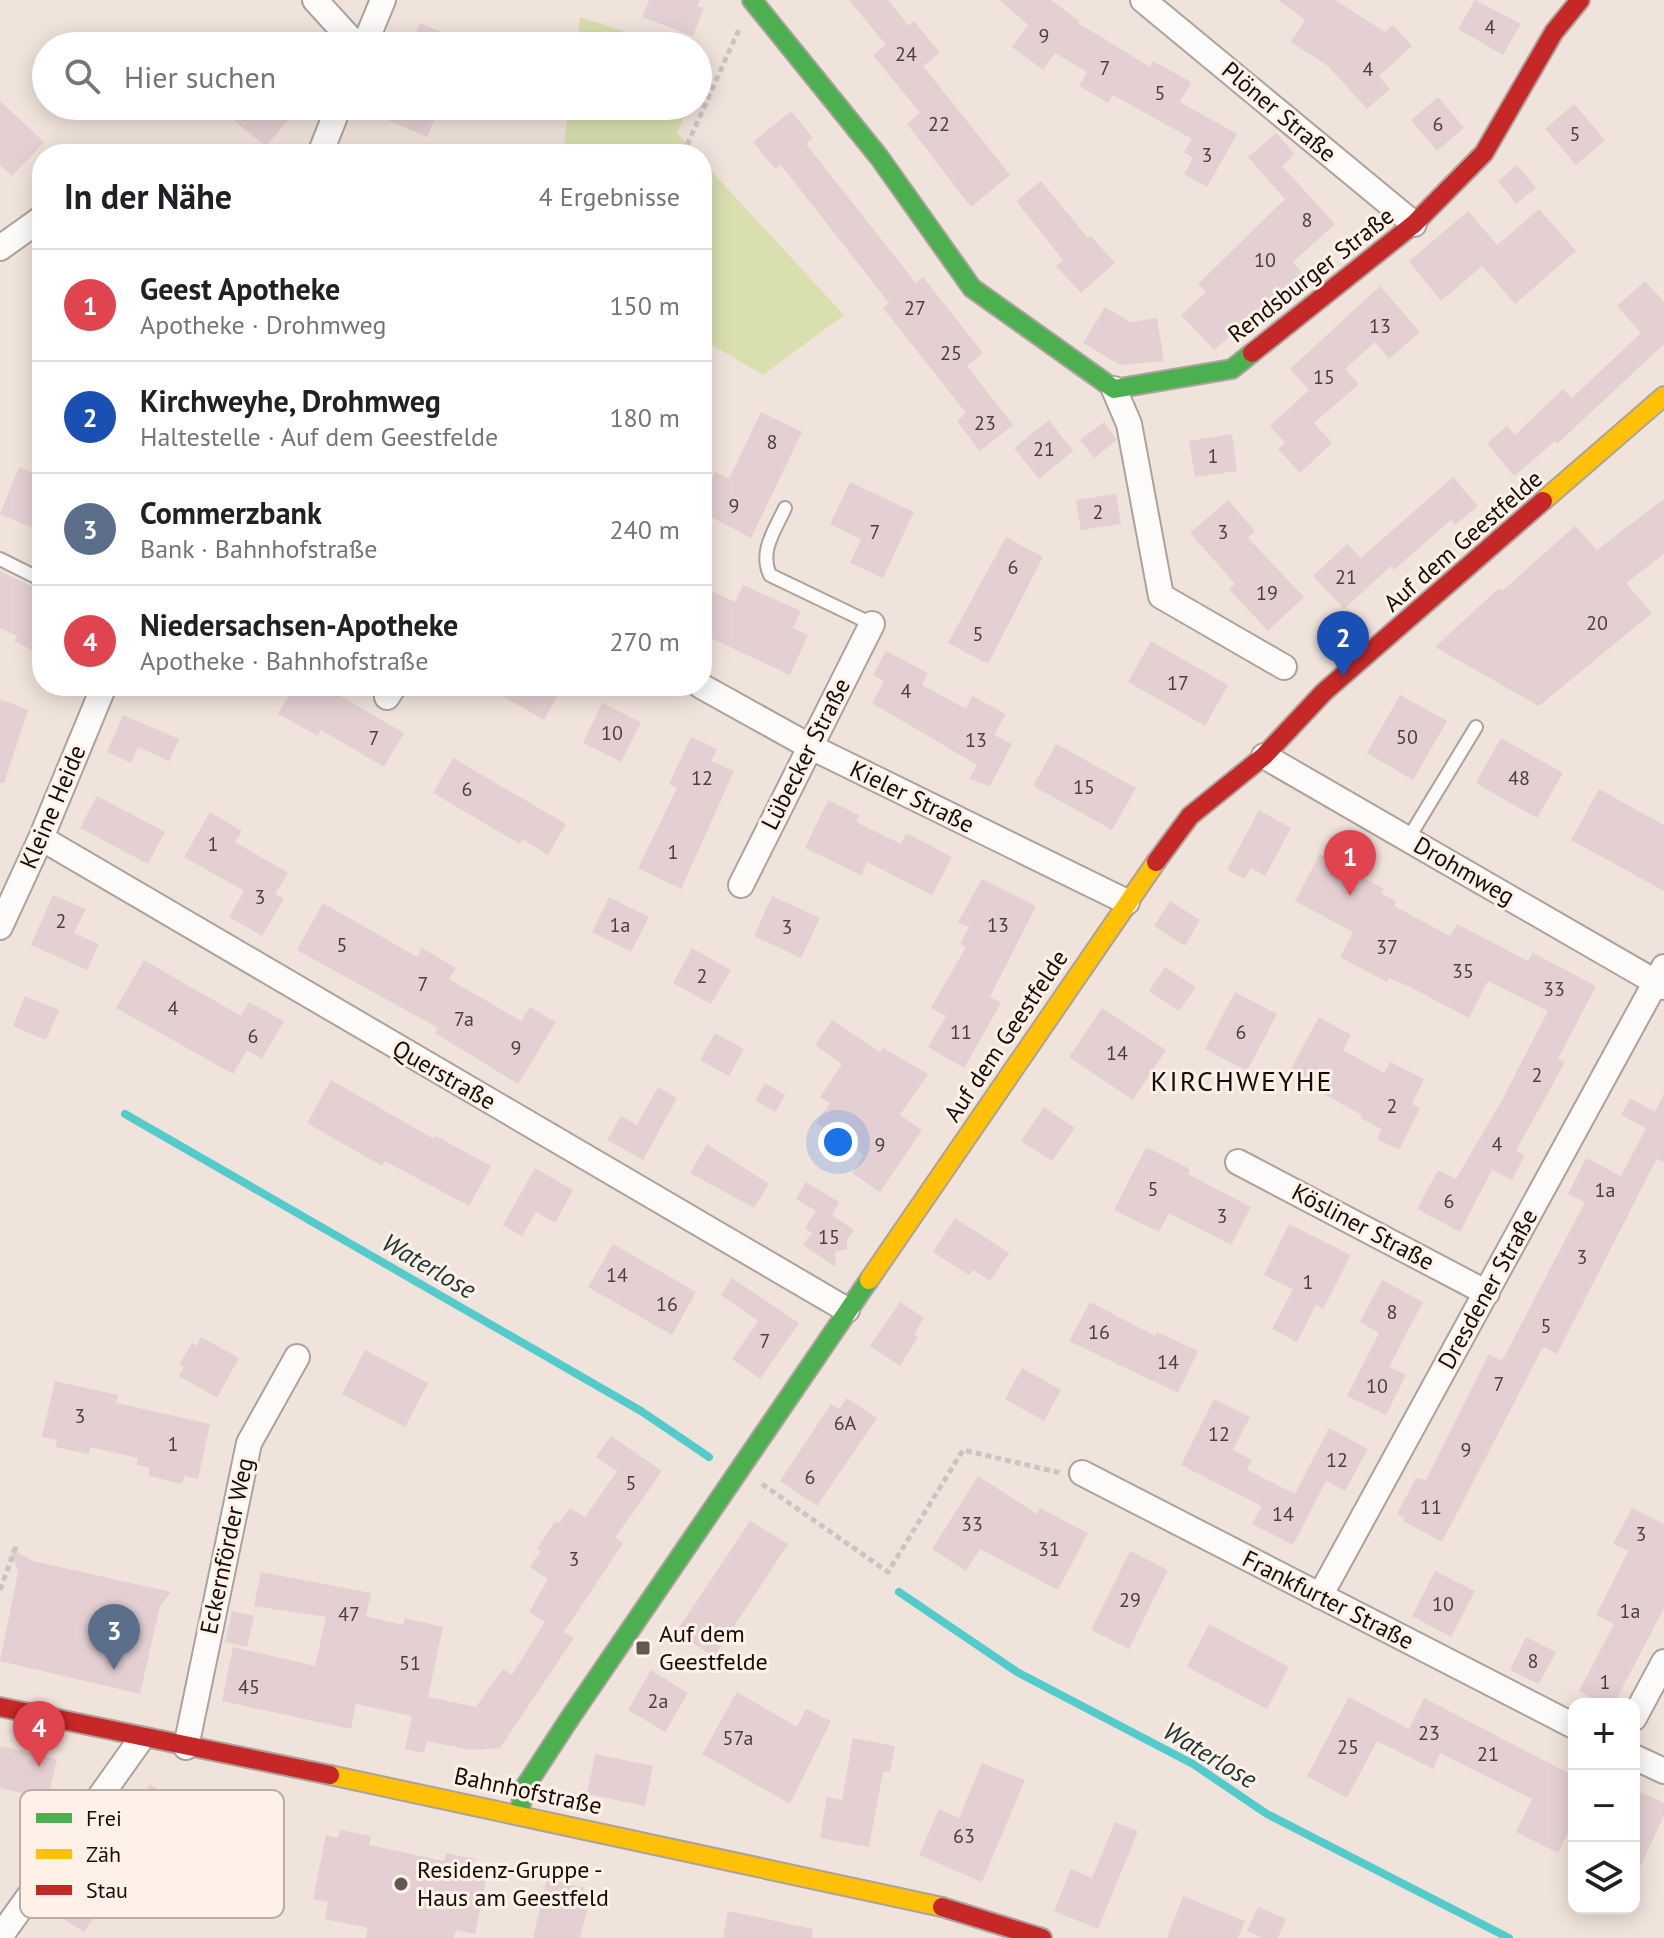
<!DOCTYPE html>
<html lang="de">
<meta charset="utf-8">
<style>
body{margin:0;font-family:"PT Sans",sans-serif;background:#f2f2f2;color:#202124}
.controls{position:absolute;right:24px;bottom:24px;display:grid;overflow:hidden;border-radius:16px;box-shadow:0 4px 20px #0003}
.controls button{width:72px;height:72px;display:grid;place-items:center;padding:0;border:0;border-bottom:2px solid #e0e0e0;background:#fff;color:#202124;font:40px sans-serif}
.you{position:absolute;left:838px;top:1142px;width:28px;height:28px;margin:-20px;border:6px solid #fff;border-radius:50%;background:#1a73e8;box-shadow:0 0 0 12px #1a73e833}
.badge{display:grid;place-items:center;width:52px;height:52px;border-radius:50%;background:#0b8043;color:#fff;font-size:26px;font-weight:700}
.pin{position:absolute;translate:-50% -66px;filter:drop-shadow(0 2px 4px #0008)}
.pin::after{content:'';position:absolute;top:42px;width:28px;height:24px;background:inherit;clip-path:polygon(0 0,100% 0,50% 100%)}
.list{margin:0;padding:0;list-style:none}
h2{display:flex;justify-content:space-between;align-items:center;height:104px;margin:0;padding:0 32px;font-size:34px}
h2 small{font-size:26px;font-weight:400;color:#757577}
.list li{display:grid;grid-template-columns:52px 1fr auto;gap:24px;align-items:center;box-sizing:border-box;height:112px;padding:0 32px;border-top:2px solid #e0e0e0}
.list b{display:block;font-size:30px;white-space:nowrap}
.list p{margin:0;font-size:26px;white-space:nowrap;color:#757577}
.list em{font-size:26px;font-style:normal;color:#757577}
.icon{flex:none;width:44px;height:44px;fill:none;stroke:currentColor;stroke-width:2;stroke-linecap:round;stroke-linejoin:round}
.map{position:relative;flex:none;width:1664px;height:1938px;overflow:hidden}
.search{position:absolute;background:#fff;box-shadow:0 4px 20px #0003;left:32px;top:32px;width:680px;height:88px;display:flex;align-items:center;gap:20px;box-sizing:border-box;padding:0 28px;border-radius:44px;color:#757577;font-size:30px}
.panel{position:absolute;background:#fff;box-shadow:0 4px 20px #0003;left:32px;top:144px;width:680px;height:552px;border-radius:32px}
.map>svg:first-child{display:block}
</style>
<div class="map">
<svg width="1664" height="1938" viewBox="0 0 1664 1938">
<rect width="100%" height="100%" fill="#f0e3db"/>
<!-- green -->
<path fill="#d9dfaf" d="M580,17l90,29h-93z
M569,106h120l-12,27 19,21h-133z
M702,161l142,154 -81,60 -61,-36z"/>
<g fill="none" stroke-linecap="round" stroke-linejoin="round">
<!-- stream -->
<path stroke="#52cbca" stroke-width="8" d="M125,1114l516,297 68,46
M899,1592l118,80 176,92 74,50 242,124"/>
</g>
<!-- building -->
<path fill="#e4d0d2" d="M649,0h51l-3,6 7,2 -11,28 -51,-19z
M849,0h39l21,26 5,-5 26,32 -17,13 87,109 -39,32 -64,-83 13,-11 -47,-58 13,-10z
M1000,0h51l28,21 -1,2 72,44 3,-6 38,21 -11,20 57,32 -30,53 -23,-13 9,-16 -9,-6 8,-13 -79,-44 -5,8 -29,-17 8,-14 -32,-19 -12,17 -31,-23 16,-22z
M1278,0h57l50,32 8,-7 19,21 -33,30 11,13 -23,20 -39,-43 -37,-24 14,-22z
M1475,0l46,24 -18,31 -45,-26z
M420,23l54,23h-64z
M1438,97l26,31 -27,23 -26,-31z
M0,101l44,41 -32,34 -12,-11z
M1574,104l31,36 -29,25 -31,-36z
M247,106h53l-34,40 -32,-25z
M356,106h84l-13,31z
M791,111l22,27 -7,6 64,81 46,58 7,-6 60,76 -16,13 46,59 -33,26 -23,-30 9,-8 -83,-105 6,-5 -108,-138 -6,4 -22,-27z
M1276,133l19,21 -13,12 53,58 -42,38 9,10 -88,78 -33,-35 25,-23 -8,-8 87,-85 -37,-42z
M1517,165l19,23 -20,16 -18,-23z
M1041,181l47,57 3,-2 24,27 -34,30 -25,-27 7,-6 -47,-59z
M1539,209l37,42 -61,53 -33,-38 -41,35 -32,-40 59,-50 29,34z
M1645,281l19,21v42l-107,100 -2,-3 -41,35 -27,-33 20,-17 8,9 48,-46 9,9 69,-65 -24,-27z
M1380,286l40,46 -31,27 -14,-17 -30,27 14,15 -45,39 18,20 -32,30 -22,-24 7,-6 -15,-17 39,-36 -19,-21z
M1105,307l26,15 26,-4 7,43 -44,4 -37,-22z
M761,412l41,20 -51,106 -49,-26v-15l13,-25 14,7z
M1049,420l24,31 -34,28 -25,-31z
M1104,422l13,18 -23,18 -14,-18z
M1232,434l5,37 -42,6 -6,-36z
M19,467l23,10v55l-42,-18z
M1453,477l25,29 -23,19 -4,-5 -57,50 -3,-4 -47,43 -31,-33 34,-32 14,14z
M850,482l64,30 -31,66 -33,-15 11,-24 -31,-15z
M1116,494l5,30 -40,6 -5,-30z
M1664,499v55l-38,29 26,30 -113,93 -104,-59 64,-59 3,3 73,-65 22,24z
M1228,500l27,31 -7,7 56,59 -36,34 -39,-42 6,-5 -45,-51z
M1006,537l37,20 -55,107 -40,-21z
M0,571l42,20v64l-28,-14 3,-5 -17,-8z
M743,585l58,26 -8,17 15,7 -18,40 -88,-41v-47l33,15z
M1151,641l77,44 -23,41 -77,-44z
M886,651l42,22 -6,12 44,24 6,-13 34,18 -12,21 18,9 -22,42 -21,-7 8,-14 -105,-62 12,-22 -11,-6z
M294,686h29l81,47 -20,34 -63,-37 -3,6 -40,-22z
M485,686h78l-19,34z
M1400,695l47,26 -34,59 -46,-27z
M0,699l28,11 -24,73h-4z
M602,703l39,19 -20,40 -38,-19z
M123,715l56,24 -10,22 -31,-14 -7,16 -24,-11z
M691,737l26,12 -6,12 23,10 -53,118 -43,-21 39,-80 -8,-4z
M1501,738l62,35 -26,45 -61,-35z
M1056,744l80,44 -24,42 -79,-44z
M453,758l113,66 -18,31 -26,-16 -2,5 -87,-51z
M1599,789l65,36v66l-93,-51z
M97,796l68,36 -17,32 -68,-36z
M828,800l31,15 -3,7 45,22 5,-11 46,24 -20,38 -65,-33 -6,13 -56,-27z
M1259,810l32,18 -26,48 -14,-8 -6,11 -18,-9z
M210,812l32,19 -7,11 53,31 -13,21 9,5 -22,37 -33,-19 15,-26 -60,-34z
M1320,854l64,35 -3,4 15,8 -2,5 56,30 7,-12 71,37 5,-8 63,33 -38,73 7,3 -49,89 9,4 -13,25 -20,-10 -32,62 -43,-23 21,-39 18,9 46,-79 46,-89 -60,-30 -19,37 -61,-32 -19,-8 -2,4 -47,-25 13,-25 -58,-31z
M982,879l54,27 -46,91 11,6 -37,65 -36,-21 18,-31 -15,-8 35,-61 -6,-3 9,-17 -11,-5z
M53,895l33,14 -12,24 25,11 -12,26 -56,-25z
M772,896l48,22 -19,40 -47,-22z
M609,897l40,20 -18,35 -39,-20z
M1170,901l30,19 -15,26 -31,-20z
M323,903l94,54 5,-9 34,20 -7,11 72,42 9,-14 26,15 -38,62 -83,-51 3,-5 -141,-78z
M692,948l39,22 -20,34 -38,-21z
M144,960l97,56 8,-14 35,19 -22,38 -15,-9 -14,24 -117,-66z
M1165,967l31,20 -17,24 -30,-20z
M1235,992l42,22 -30,57 -42,-22z
M25,996l34,14 -13,30 -33,-14z
M1102,1008l64,42 -33,50 -64,-43z
M1319,1017l32,18 -8,15 41,23 6,-11 34,17 -12,25 8,4 -21,42 -22,-11 4,-10 -20,-11 1,-3 -74,-41z
M832,1020l48,32 3,-4 45,26 -28,41 22,15 -42,62 -28,-19 12,-18 -48,-32 14,-20 -10,-6 22,-33 -27,-19z
M715,1033l29,16 -15,27 -29,-16z
M331,1080l103,59 2,-3 55,30 -22,40 -84,-45 -3,5 -75,-43z
M765,1083l20,12 -10,17 -20,-12z
M658,1087l19,11 -34,62 -36,-20 14,-24 16,9z
M1664,1094v68l-6,-3 -3,3 -98,192 -14,-7 -101,195 -39,-21 2,-3 -8,-4 19,-36 10,2 63,-126 13,7 83,-159 -17,-8 18,-36 35,18 25,-48 -25,-13 9,-17 25,14z
M1044,1107l31,21 -23,33 -31,-20z
M707,1144l62,40 -15,24 -64,-35z
M1146,1147l44,22 -2,5 63,33 -20,38 -62,-32 -10,19 -45,-22z
M535,1168l38,22 -18,33 -19,-11 -14,24 -19,-11z
M806,1182l33,20 -7,13 22,15 -7,11v8l-12,3 1,15 -33,-22 9,-12 -7,-5 11,-17 -20,-12z
M955,1218l54,35 -19,28 -17,-11 -4,5 -36,-23z
M1289,1224l62,31 -28,54 -7,-4 -19,37 -25,-13 21,-40 -29,-14z
M613,1244l83,48 -24,43 -84,-48z
M732,1278l67,45 -39,56 -28,-20 26,-38 -37,-26z
M1382,1280l41,22 -34,65 17,8 -20,40 -39,-19 32,-63 -19,-11z
M900,1302l24,16 -10,16 4,3 -18,29 -30,-20z
M1090,1302l65,34 2,-4 41,19 -20,42 -109,-52z
M201,1337l38,21 -22,40 -38,-22 5,-9 -5,-2 13,-22 4,3z
M365,1350l63,33 -23,44 -63,-33z
M1022,1368l39,22 -17,31 -39,-22z
M55,1381l63,14 -2,8 94,21 -12,55 -14,-3 -2,8 -33,-8 1,-8 -13,-3 1,-7 -48,-11 -1,7 -34,-7 2,-7 -15,-3z
M847,1398l30,20 -60,88 -37,-25 51,-77 8,5z
M1214,1399l36,18 -17,33 19,10 -5,10 48,24 34,-66 39,21 -23,42 -19,-10 -33,64 -41,-21 10,-18 -81,-41z
M611,1436l51,35 -47,67 8,5 -59,89 10,6 -74,110 -29,2 -44,-9 -3,12 -19,-4 7,-33 -56,-12 -5,25 -129,-28 11,-54 82,19 11,-49 -72,-11 7,-34 110,21 -5,23 37,9 2,-7 38,9 -15,70 48,10 27,-38 9,6 33,-53 -16,-10 19,-33 -18,-12 11,-16 -4,-2 18,-28 4,2 11,-15 15,9 32,-46 -21,-14z
M978,1476l59,38 3,-6 48,25 -30,57 -78,-41 -14,22 -34,-22z
M1632,1508l32,16v84l-50,96h-11l-24,-13 35,-67 -18,-9 32,-64 -15,-7z
M750,1521l38,23 -74,113 -38,-25z
M10,1548l23,13 138,31 -11,14 -20,88 -140,-33 18,-89z
M1130,1551l38,19 -39,79 -38,-19z
M1435,1571l40,20 -24,46 -39,-21z
M232,1611l22,5 -7,31 -22,-5z
M1209,1624l80,43 -22,42 -80,-42z
M1526,1637l30,15 -17,32 -29,-14z
M651,1670l37,23 -23,39 -37,-22z
M737,1692l60,35 9,-18 25,12 -41,83 -88,-50z
M1349,1697l60,32 15,-31 150,78v45l-16,32 -42,-21 16,-33 -92,-46 -7,16 -56,-28 -30,57 -40,-22z
M853,1738l42,8 -5,25 -7,1 -14,75 -49,-9 7,-41 15,3z
M0,1746l57,13 -9,40 -48,-11z
M595,1754l58,12 -8,40 -58,-12z
M982,1763l43,17 -43,102 -63,-27 20,-46 20,9z
M150,1784l34,22 49,3v50l-38,-2 -41,-10 -34,-22z
M1634,1789l30,14v13l-30,64z
M1115,1822l23,9 -40,98 -44,-18 17,-42 21,9z
M340,1830l31,6 -2,9 75,16 2,-8 29,6 -2,7 15,4 -13,64 -19,-4 -2,8h-88l2,-10 -43,-9 3,-17 -15,-3 13,-64 12,3z
M547,1879l37,9 -4,16 8,2 -8,32h-47z
M80,1884l25,16 -21,32 -24,-15z
M1183,1896l62,25 -7,17h-71z
M1258,1907l28,12 -8,19h-15l-16,-7z
M728,1911l85,18 -1,9h-89z"/>
<g fill="none" stroke-linecap="round" stroke-linejoin="round">
<!-- lane casing -->
<g stroke="#aca29c" stroke-width="16">
<path id="lane" d="M785,508c-10,22 -26,43 -15,67l102,49
M0,559l42,21
M1408,839l68,-112"/>
</g>
<!-- street casing -->
<g stroke="#aca29c" stroke-width="28">
<path id="street" d="M315,0l42,46
M1143,0l271,224
M364,46l19,-46
M320,154l19,-48
M0,248l42,-30
M1114,389l15,35 32,172 123,71
M701,686l108,60 318,156
M387,697l7,-11
M1264,756l400,231
M41,838l806,472
M741,885l131,-261
M0,927l41,-89 63,-152
M1238,1162l249,131
M1082,1473l492,253
M1320,1596l344,-629
M1634,1718l30,-56
M186,1747l63,-304 48,-86
M1634,1757l30,14
M0,1937l141,-198"/>
</g>
<!-- fast casing -->
<g stroke="#aca29c" stroke-width="22">
<path id="fast" d="M752,0l127,157 93,131 142,101 118,-20 20,-16
M519,1813l6,-26 45,-69 299,-438"/>
</g>
<!-- slow casing -->
<g stroke="#aca29c" stroke-width="22">
<path id="slow" d="M1543,501l121,-105
M869,1280l287,-418
M330,1775l612,132"/>
</g>
<!-- jam casing -->
<g stroke="#aca29c" stroke-width="22">
<path id="jam" d="M1252,353l162,-129 70,-71 70,-121 26,-32
M1156,862l34,-46 74,-60 60,-64 219,-191
M0,1707l330,68
M942,1907l100,31"/>
</g>
<!-- path -->
<path stroke="#c9c5c2" stroke-width="5" stroke-dasharray="6 4" stroke-linecap="butt" d="M683,154l57,-127
M762,1484l126,88 75,-122 98,23
M0,1590l17,-46"/>
<!-- lane -->
<use href="#lane" stroke="#fdfbfa" stroke-width="12"/>
<!-- street -->
<use href="#street" stroke="#fdfbfa" stroke-width="24"/>
<!-- fast -->
<use href="#fast" stroke="#4caf50" stroke-width="18"/>
<!-- slow -->
<use href="#slow" stroke="#ffc107" stroke-width="18"/>
<!-- jam -->
<use href="#jam" stroke="#c62828" stroke-width="18"/>
</g>
<!-- markers -->
<g fill="#615852" stroke="#fff1e8" stroke-width="3">
<rect x="635" y="1640" width="16" height="16" rx="4"/>
<circle cx="401" cy="1884" r="8"/>
</g>
<g text-anchor="middle" stroke-width="6" stroke-linejoin="round" paint-order="stroke">
<!-- number labels -->
<g font-size="20" fill="#493f3c">
<text x="1490" y="34">4</text>
<text x="1044" y="43">9</text>
<text x="906" y="61">24</text>
<text x="1105" y="75">7</text>
<text x="1368" y="76">4</text>
<text x="1160" y="100">5</text>
<text x="939" y="131">22</text>
<text x="1438" y="131">6</text>
<text x="1575" y="141">5</text>
<text x="1207" y="162">3</text>
<text x="1307" y="227">8</text>
<text x="1265" y="267">10</text>
<text x="915" y="315">27</text>
<text x="1380" y="333">13</text>
<text x="951" y="360">25</text>
<text x="1324" y="384">15</text>
<text x="985" y="430">23</text>
<text x="772" y="449">8</text>
<text x="1044" y="456">21</text>
<text x="1213" y="463">1</text>
<text x="734" y="513">9</text>
<text x="1098" y="519">2</text>
<text x="875" y="539">7</text>
<text x="1223" y="539">3</text>
<text x="1013" y="574">6</text>
<text x="1346" y="584">21</text>
<text x="1267" y="600">19</text>
<text x="1597" y="630">20</text>
<text x="978" y="641">5</text>
<text x="1178" y="690">17</text>
<text x="906" y="698">4</text>
<text x="612" y="740">10</text>
<text x="1407" y="744">50</text>
<text x="374" y="745">7</text>
<text x="976" y="747">13</text>
<text x="702" y="785">12</text>
<text x="1519" y="785">48</text>
<text x="1084" y="794">15</text>
<text x="467" y="796">6</text>
<text x="213" y="851">1</text>
<text x="673" y="859">1</text>
<text x="260" y="904">3</text>
<text x="61" y="928">2</text>
<text x="620" y="932">1a</text>
<text x="998" y="932">13</text>
<text x="787" y="934">3</text>
<text x="342" y="952">5</text>
<text x="1387" y="954">37</text>
<text x="1463" y="978">35</text>
<text x="702" y="983">2</text>
<text x="423" y="991">7</text>
<text x="1554" y="996">33</text>
<text x="173" y="1015">4</text>
<text x="464" y="1026">7a</text>
<text x="961" y="1039">11</text>
<text x="1241" y="1039">6</text>
<text x="253" y="1043">6</text>
<text x="516" y="1055">9</text>
<text x="1117" y="1060">14</text>
<text x="1537" y="1082">2</text>
<text x="1392" y="1113">2</text>
<text x="1497" y="1151">4</text>
<text x="880" y="1152">9</text>
<text x="1153" y="1196">5</text>
<text x="1605" y="1197">1a</text>
<text x="1449" y="1208">6</text>
<text x="1222" y="1223">3</text>
<text x="829" y="1244">15</text>
<text x="1582" y="1264">3</text>
<text x="617" y="1282">14</text>
<text x="1308" y="1289">1</text>
<text x="667" y="1311">16</text>
<text x="1392" y="1319">8</text>
<text x="1546" y="1333">5</text>
<text x="1099" y="1339">16</text>
<text x="765" y="1348">7</text>
<text x="1168" y="1369">14</text>
<text x="1499" y="1391">7</text>
<text x="1377" y="1393">10</text>
<text x="80" y="1423">3</text>
<text x="845" y="1430">6A</text>
<text x="1219" y="1441">12</text>
<text x="173" y="1451">1</text>
<text x="1466" y="1457">9</text>
<text x="1337" y="1467">12</text>
<text x="810" y="1484">6</text>
<text x="631" y="1490">5</text>
<text x="1431" y="1514">11</text>
<text x="1283" y="1521">14</text>
<text x="972" y="1531">33</text>
<text x="1641" y="1541">3</text>
<text x="1049" y="1556">31</text>
<text x="574" y="1566">3</text>
<text x="1130" y="1607">29</text>
<text x="1443" y="1611">10</text>
<text x="1630" y="1618">1a</text>
<text x="349" y="1621">47</text>
<text x="1533" y="1668">8</text>
<text x="410" y="1670">51</text>
<text x="1605" y="1689">1</text>
<text x="249" y="1694">45</text>
<text x="658" y="1708">2a</text>
<text x="1429" y="1740">23</text>
<text x="738" y="1745">57a</text>
<text x="1348" y="1754">25</text>
<text x="1488" y="1761">21</text>
<text x="964" y="1843">63</text>
</g>
<!-- street labels -->
<g font-size="24" fill="#140d08" stroke="#fff1e8">
<text transform="translate(1279 112) rotate(40)" y="8">Plöner Straße</text>
<text transform="translate(1311 275) rotate(-38)" y="8">Rendsburger Straße</text>
<text transform="translate(1463 541) rotate(-41)" y="8">Auf dem Geestfelde</text>
<text transform="translate(806 754) rotate(-63)" y="8">Lübecker Straße</text>
<text transform="translate(912 797) rotate(26)" y="8">Kieler Straße</text>
<text transform="translate(53 807) rotate(-67)" y="8">Kleine Heide</text>
<text transform="translate(1464 871) rotate(30)" y="8">Drohmweg</text>
<text transform="translate(1006 1036) rotate(-56)" y="8">Auf dem Geestfelde</text>
<text transform="translate(444 1075) rotate(30)" y="8">Querstraße</text>
<text transform="translate(1363 1227) rotate(28)" y="8">Kösliner Straße</text>
<text transform="translate(1488 1289) rotate(-61)" y="8">Dresdener Straße</text>
<text transform="translate(227 1546) rotate(-78)" y="8">Eckernförder Weg</text>
<text transform="translate(1328 1600) rotate(27)" y="8">Frankfurter Straße</text>
<text transform="translate(528 1791) rotate(12)" y="8">Bahnhofstraße</text>
</g>
<!-- poi labels -->
<g font-size="24" fill="#140d08" stroke="#fff1e8" text-anchor="start">
<text x="659" y="1642">Auf dem<tspan x="659" dy="28">Geestfelde</tspan></text>
<text x="417" y="1878">Residenz-Gruppe -<tspan x="417" dy="28">Haus am Geestfeld</tspan></text>
</g>
<!-- water labels -->
<g font-size="26" font-style="italic" fill="#1c3535" stroke="#fff1e8">
<text transform="translate(429 1266) rotate(30)" y="9">Waterlose</text>
<text transform="translate(1210 1755) rotate(31)" y="9">Waterlose</text>
</g>
<!-- quarter labels -->
<g font-size="28" letter-spacing="2" fill="#140d08" stroke="#fff1e8">
<text x="1242" y="1091">KIRCHWEYHE</text>
</g>
</g>
<!-- legend -->
<rect x="20" y="1790" width="264" height="128" rx="12" fill="#fff1e8" stroke="#b8ada5" stroke-width="2"/>
<rect x="36" y="1813" width="36" height="10" fill="#4caf50"/>
<rect x="36" y="1849" width="36" height="10" fill="#ffc107"/>
<rect x="36" y="1885" width="36" height="10" fill="#c62828"/>
<g font-size="22" fill="#140d08">
<text x="86" y="1826">Frei</text>
<text x="86" y="1862">Zäh</text>
<text x="86" y="1898">Stau</text>
</g>
</svg>
<div class="controls">
<button>+</button>
<button>−</button>
<button><svg class="icon" aria-label="layers" viewBox="0 0 24 24"><path d="M12 4l9 5-9 5-9-5zM3 14l9 5 9-5"/></svg></button>
</div>
<div class="you"></div>
<div class="pin badge" style="left:1350px;top:896px;background:#e0444e">1</div>
<div class="pin badge" style="left:1343px;top:677px;background:#1a4fb4">2</div>
<div class="pin badge" style="left:114px;top:1670px;background:#5c6f8a">3</div>
<div class="pin badge" style="left:39px;top:1767px;background:#e0444e">4</div>
<div class="search"><svg class="icon" aria-label="search" viewBox="0 0 24 24"><circle cx="10" cy="10" r="6"/><path d="M15 15l6 6"/></svg>Hier suchen</div>
<section class="panel">
<h2>In der Nähe<small>4 Ergebnisse</small></h2>
<ul class="list">
<li><span class="badge" style="background:#e0444e">1</span><div><b>Geest Apotheke</b><p>Apotheke · Drohmweg</p></div><em>150 m</em></li>
<li><span class="badge" style="background:#1a4fb4">2</span><div><b>Kirchweyhe, Drohmweg</b><p>Haltestelle · Auf dem Geestfelde</p></div><em>180 m</em></li>
<li><span class="badge" style="background:#5c6f8a">3</span><div><b>Commerzbank</b><p>Bank · Bahnhofstraße</p></div><em>240 m</em></li>
<li><span class="badge" style="background:#e0444e">4</span><div><b>Niedersachsen-Apotheke</b><p>Apotheke · Bahnhofstraße</p></div><em>270 m</em></li>
</ul>
</section>
</div>
